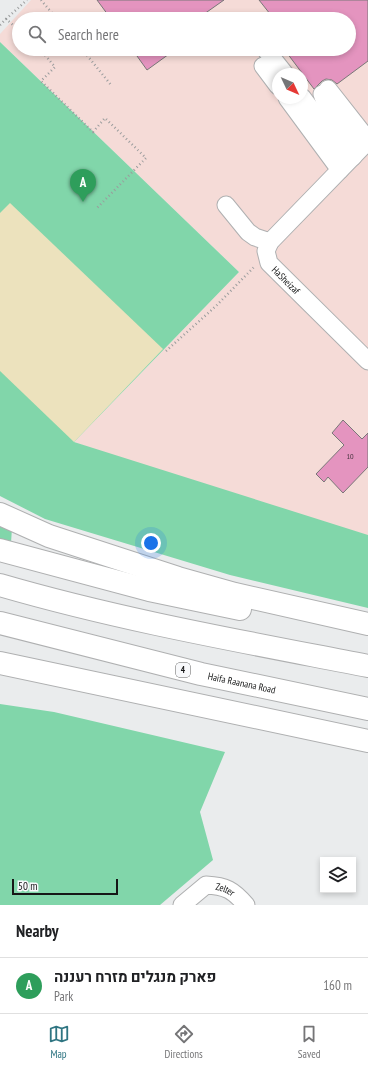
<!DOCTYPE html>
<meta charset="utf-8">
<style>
body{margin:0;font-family:"PT Sans Narrow",Heebo,sans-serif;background:#f6f6f6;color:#202124}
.controls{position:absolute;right:12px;bottom:12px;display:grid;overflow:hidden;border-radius:0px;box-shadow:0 2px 6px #0003}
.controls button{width:36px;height:36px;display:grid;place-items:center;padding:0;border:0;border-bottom:1px solid #e0e0e0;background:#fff;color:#202124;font:20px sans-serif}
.compass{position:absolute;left:272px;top:68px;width:36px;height:36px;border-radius:50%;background:#fff;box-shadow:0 2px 6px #0003;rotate:134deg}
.scale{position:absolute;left:12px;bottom:10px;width:106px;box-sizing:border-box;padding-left:4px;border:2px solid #161717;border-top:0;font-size:11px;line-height:14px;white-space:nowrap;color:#161717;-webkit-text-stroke:3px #f8f9fb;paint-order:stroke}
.you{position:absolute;left:151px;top:543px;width:14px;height:14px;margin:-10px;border:3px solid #fff;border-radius:50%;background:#1a73e8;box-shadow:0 0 0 6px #1a73e833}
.badge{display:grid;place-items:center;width:26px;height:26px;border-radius:50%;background:#2f7582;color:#fff;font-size:13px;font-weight:700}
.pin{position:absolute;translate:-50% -33px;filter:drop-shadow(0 1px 2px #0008)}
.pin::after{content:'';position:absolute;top:21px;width:14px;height:12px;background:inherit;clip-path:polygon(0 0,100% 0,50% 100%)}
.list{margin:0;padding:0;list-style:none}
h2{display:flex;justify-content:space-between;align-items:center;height:52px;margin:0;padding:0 16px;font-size:17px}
h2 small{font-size:13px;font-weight:400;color:#757577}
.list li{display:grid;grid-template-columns:26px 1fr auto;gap:12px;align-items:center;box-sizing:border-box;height:56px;padding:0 16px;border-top:1px solid #e0e0e0}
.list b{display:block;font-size:15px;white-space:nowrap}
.list p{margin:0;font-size:13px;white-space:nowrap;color:#757577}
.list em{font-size:13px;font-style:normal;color:#757577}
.icon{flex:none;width:22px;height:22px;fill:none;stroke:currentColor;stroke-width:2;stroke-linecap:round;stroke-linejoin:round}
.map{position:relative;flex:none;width:368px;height:905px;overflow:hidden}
.search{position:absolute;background:#fff;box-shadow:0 2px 6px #0003;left:12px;right:12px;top:12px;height:44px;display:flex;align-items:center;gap:10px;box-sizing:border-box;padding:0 14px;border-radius:22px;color:#757577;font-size:15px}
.sheet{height:108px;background:#fff}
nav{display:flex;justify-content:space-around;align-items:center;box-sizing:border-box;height:56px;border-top:1px solid #e0e0e0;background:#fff;font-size:11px;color:#757577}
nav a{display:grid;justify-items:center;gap:2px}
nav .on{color:#2f7582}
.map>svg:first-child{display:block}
</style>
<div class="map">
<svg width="368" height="905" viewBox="0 0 368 905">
<rect width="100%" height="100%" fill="#eaeced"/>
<!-- industrial -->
<path fill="#f5dbd7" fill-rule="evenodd" d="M31,0h337v551l-294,-109 165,-170 -239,-230v-8zM19,19h330v30h-330zM278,74h24v24h-24z"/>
<!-- green -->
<path fill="#81d6aa" d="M0,42l239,230 -165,170 294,93v73l-138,-33 -185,-56 -45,-23z
M0,523l12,5 -1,15 -11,-4z
M0,704l54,8 171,40 -25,60 13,48 -53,45h-160z"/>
<!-- sand -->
<path fill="#ece2bd" d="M10,203l153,146 -89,93 -74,-71v-158z"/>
<!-- building -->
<path fill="#e494bf" stroke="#797778" d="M97,0h127l-27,19h-86z
M259,0h109v61l-31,23 -5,-4 -6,-1 -4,2 -8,8 -30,-40h65v-30h-75z
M132,49h44l-29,21z
M343,420l19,19 6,-6v34l-25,26 -15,-16 -4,5 -8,-8 28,-29 -12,-12z"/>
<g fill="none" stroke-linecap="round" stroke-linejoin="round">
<!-- minor casing -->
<g stroke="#afb0b1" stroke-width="19">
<g id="minor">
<path d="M266,50l19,24"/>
<path d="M263,66l15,20"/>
<path d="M328,89l40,51"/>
<path d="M322,94c5,14 10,29 23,39 6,5 12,8 18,13"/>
<path d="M302,97l40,53 11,7"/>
<path d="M287,98l53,72"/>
<path id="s1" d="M368,141l-98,101 -4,9 3,12 99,98"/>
<path d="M226,205l22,27 7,5 15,5"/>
<path id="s2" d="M182,905l24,-20c20,1 27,5 40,20"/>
</g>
</g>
<!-- highway casing -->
<g stroke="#afb0b1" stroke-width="24">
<g id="highway">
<path d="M0,514l49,22 129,42 57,16 133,30"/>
<path d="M0,550l149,40 91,19"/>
<path d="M0,585c120,35 245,57 368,81"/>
<path id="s3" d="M0,623l201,51 167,35"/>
<path d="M0,663l368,78"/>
</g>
</g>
<!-- path -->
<path stroke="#9a9c9d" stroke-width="2.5" stroke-dasharray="1 3" stroke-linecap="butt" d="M41,0l16,19
M6,19l21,-19
M0,25l6,-6 13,11
M40,49l15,18 -14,14 52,51 12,-14 41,40 -49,50
M82,49l29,36
M166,351l50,-45 39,-40"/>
<!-- minor -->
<use href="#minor" stroke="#fff" stroke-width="17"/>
<!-- highway -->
<use href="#highway" stroke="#fff" stroke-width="22"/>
</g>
<g text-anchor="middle" stroke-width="4" stroke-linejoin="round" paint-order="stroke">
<!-- number labels -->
<g font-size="8" fill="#4a3641">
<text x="350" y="459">10</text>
</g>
<!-- shield labels -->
<rect fill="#f8f9fb" stroke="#5a5b5b" stroke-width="1" x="176" y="663" width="14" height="14" rx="3"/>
<g font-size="9" font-weight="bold" fill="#161717">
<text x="183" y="673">4</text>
</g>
<!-- street labels -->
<g font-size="10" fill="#161717" stroke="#f8f9fb">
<text dy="4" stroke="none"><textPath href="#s1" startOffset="187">HaSheizaf</textPath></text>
<text dy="4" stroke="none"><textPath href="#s3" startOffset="249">Haifa Raanana Road</textPath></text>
<text dy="4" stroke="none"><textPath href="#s2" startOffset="51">Zelter</textPath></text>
</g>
</g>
</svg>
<div class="controls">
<button><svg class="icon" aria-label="layers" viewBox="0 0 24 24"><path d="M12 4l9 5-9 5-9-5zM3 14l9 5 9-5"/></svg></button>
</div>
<svg class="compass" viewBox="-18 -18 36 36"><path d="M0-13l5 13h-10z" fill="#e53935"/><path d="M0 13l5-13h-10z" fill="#757577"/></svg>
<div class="scale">50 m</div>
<div class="you"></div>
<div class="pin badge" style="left:83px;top:202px;background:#2e9e5b">A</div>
<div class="search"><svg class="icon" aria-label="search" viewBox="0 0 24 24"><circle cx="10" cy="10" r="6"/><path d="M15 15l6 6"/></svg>Search here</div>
</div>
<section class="sheet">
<h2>Nearby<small></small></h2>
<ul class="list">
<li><span class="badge" style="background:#2e9e5b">A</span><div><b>פארק מנגלים מזרח רעננה</b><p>Park</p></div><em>160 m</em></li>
</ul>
</section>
<nav>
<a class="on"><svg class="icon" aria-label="map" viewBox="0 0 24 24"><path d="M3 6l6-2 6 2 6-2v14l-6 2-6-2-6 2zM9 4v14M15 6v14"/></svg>Map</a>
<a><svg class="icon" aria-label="directions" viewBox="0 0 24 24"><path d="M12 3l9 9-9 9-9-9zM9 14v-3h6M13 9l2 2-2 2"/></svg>Directions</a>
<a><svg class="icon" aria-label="saved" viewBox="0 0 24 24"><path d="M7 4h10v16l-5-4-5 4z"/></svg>Saved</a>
</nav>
